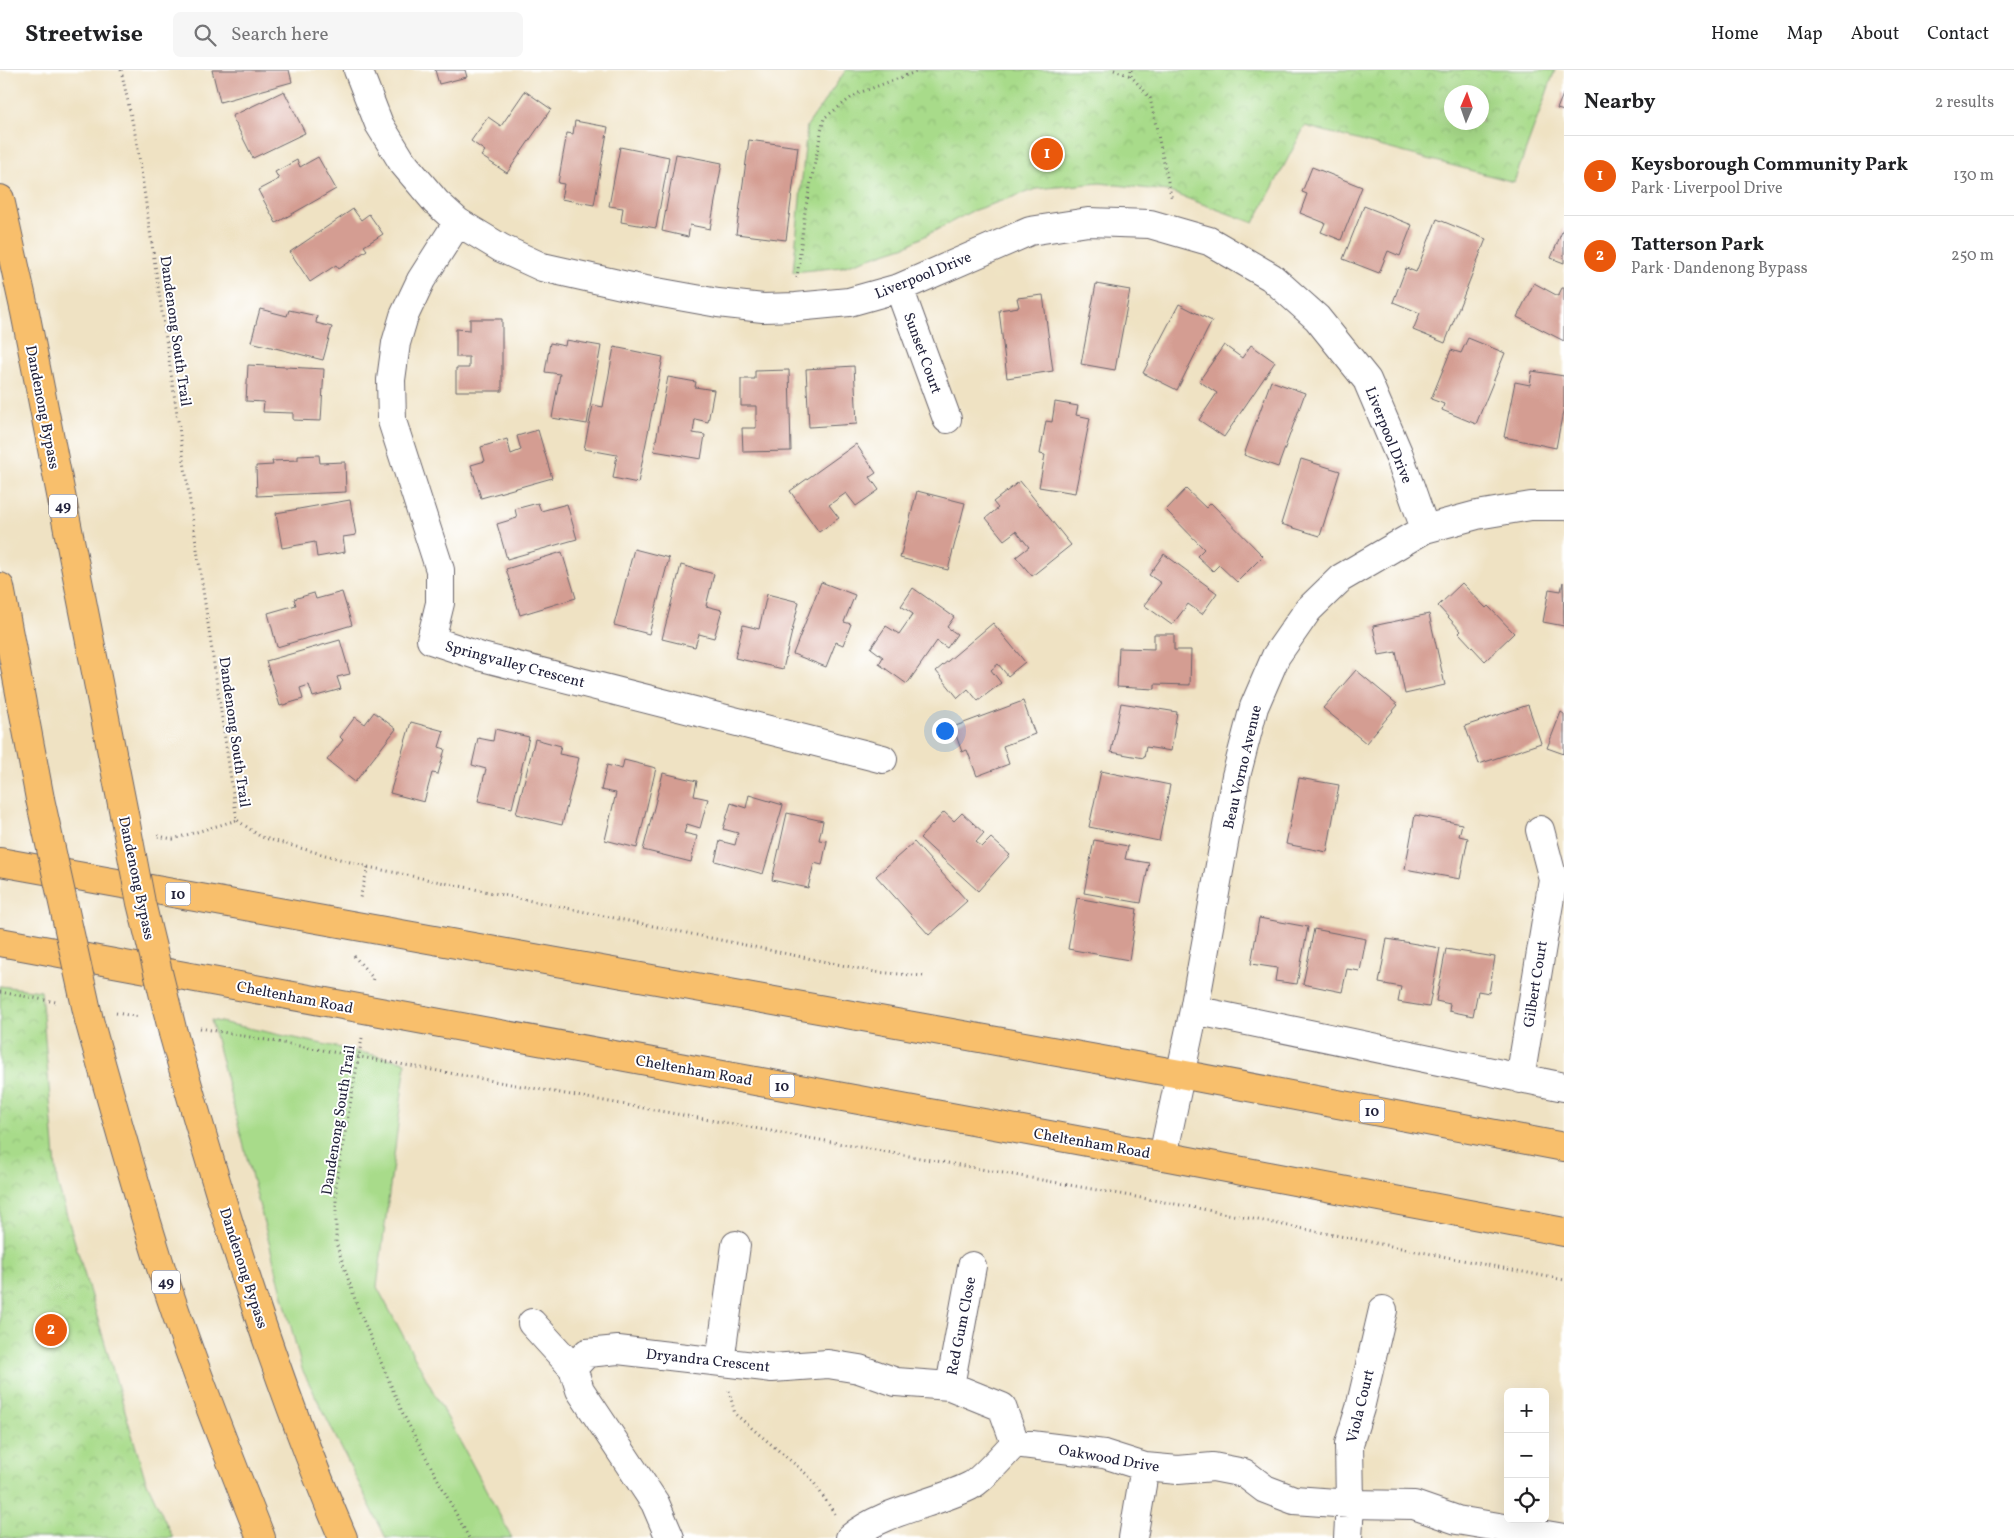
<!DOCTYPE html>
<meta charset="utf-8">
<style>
body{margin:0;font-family:Vollkorn,serif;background:#f6f6f6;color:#202124}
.controls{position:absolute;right:15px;bottom:15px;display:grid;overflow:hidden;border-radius:8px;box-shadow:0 5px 20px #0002}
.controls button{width:45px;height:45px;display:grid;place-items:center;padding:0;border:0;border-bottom:1px solid #e0e0e0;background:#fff;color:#202124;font:25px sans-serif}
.compass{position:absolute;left:1444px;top:15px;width:45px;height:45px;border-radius:50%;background:#fff;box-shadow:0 5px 20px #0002;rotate:2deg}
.you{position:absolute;left:944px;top:660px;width:18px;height:18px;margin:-12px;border:4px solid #fff;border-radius:50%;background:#1a73e8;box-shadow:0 0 0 8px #1a73e833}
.badge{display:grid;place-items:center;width:32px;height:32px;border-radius:50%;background:#ea580c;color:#fff;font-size:16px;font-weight:700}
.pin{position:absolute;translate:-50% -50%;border:2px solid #fff;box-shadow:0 1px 5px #0006}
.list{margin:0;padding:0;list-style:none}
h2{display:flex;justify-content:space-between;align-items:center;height:65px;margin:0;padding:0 20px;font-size:21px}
h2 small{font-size:16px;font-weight:400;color:#757577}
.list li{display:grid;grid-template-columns:32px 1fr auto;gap:15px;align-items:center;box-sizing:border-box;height:80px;padding:0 20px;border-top:1px solid #e0e0e0}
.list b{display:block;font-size:19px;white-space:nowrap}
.list p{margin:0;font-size:16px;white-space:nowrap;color:#757577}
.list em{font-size:16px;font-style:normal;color:#757577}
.icon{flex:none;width:28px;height:28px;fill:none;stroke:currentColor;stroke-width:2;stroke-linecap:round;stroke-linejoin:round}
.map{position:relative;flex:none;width:1564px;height:1468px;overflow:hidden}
header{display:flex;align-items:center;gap:30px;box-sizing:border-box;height:70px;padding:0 25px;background:#fff;border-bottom:1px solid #e0e0e0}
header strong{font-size:24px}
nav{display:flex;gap:28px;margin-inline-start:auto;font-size:18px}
.search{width:350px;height:45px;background:#f6f6f6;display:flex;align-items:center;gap:12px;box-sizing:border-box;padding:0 18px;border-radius:8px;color:#757577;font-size:19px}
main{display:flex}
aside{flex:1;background:#fff}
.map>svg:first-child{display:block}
</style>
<header>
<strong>Streetwise</strong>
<div class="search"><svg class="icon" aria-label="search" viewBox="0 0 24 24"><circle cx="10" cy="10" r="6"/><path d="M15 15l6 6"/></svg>Search here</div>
<nav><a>Home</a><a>Map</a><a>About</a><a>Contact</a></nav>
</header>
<main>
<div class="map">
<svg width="1564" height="1468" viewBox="0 0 1564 1468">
<defs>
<pattern id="park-crowns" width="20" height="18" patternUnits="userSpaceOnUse" patternTransform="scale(1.25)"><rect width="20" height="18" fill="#a8db8a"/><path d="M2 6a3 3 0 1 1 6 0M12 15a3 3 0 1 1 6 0" fill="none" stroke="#90bc78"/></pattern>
</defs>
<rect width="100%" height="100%" fill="#fff"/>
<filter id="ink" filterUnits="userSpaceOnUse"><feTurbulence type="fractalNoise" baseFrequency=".02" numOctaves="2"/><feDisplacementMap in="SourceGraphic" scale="10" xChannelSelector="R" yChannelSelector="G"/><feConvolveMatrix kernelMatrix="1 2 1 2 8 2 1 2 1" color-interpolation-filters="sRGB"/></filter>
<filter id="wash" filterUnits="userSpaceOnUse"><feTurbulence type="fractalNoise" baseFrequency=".0096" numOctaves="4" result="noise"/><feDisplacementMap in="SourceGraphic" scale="20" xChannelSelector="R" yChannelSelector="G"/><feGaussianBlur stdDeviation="1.12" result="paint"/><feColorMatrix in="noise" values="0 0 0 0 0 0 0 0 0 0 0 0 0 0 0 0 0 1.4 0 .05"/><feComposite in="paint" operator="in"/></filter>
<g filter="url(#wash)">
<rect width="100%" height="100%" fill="#efe2c3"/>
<!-- green -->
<path fill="#a8db8a" stroke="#657e62" d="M211,950l195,42 -29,225 135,251h-126l-84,-169z"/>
<!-- park -->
<path fill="url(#park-crowns)" stroke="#657e62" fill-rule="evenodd" d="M846,0h709l-41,112 -209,-56 -51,97 -87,-32 -67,-8 -64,6 -64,22 -66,35 -64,21 -49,5 14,-146zM1452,22h30v30h-30z
M0,916l41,5 16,191 88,296 28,60h-173z"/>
<g id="blocks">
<!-- building -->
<path fill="#d49d92" d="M212,0h77l3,12 -72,20z
M435,0h30l2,7 -28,7z
M284,21l21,42 -52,25 -21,-42z
M525,21l26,18 -44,64 -26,-17 4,-5 -14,-10 17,-24 13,9z
M1564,22v19l-7,-2z
M575,51l33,6 -14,78 -33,-6 3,-15 -6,-1 9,-50 6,1z
M749,70l49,7 -12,93 -50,-6z
M620,77l49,10 -13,71 -35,-6 2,-14 -14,-2z
M676,84l46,9 -12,66 -20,-4 -2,12 -26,-6z
M318,87l18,32 -60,34 -18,-33 21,-11 -4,-7 22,-12 3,7z
M1312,97l50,20 -21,53 -20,-8 4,-9 -25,-10 7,-19 -5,-2z
M1364,136l48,19 -12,31 -12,-5 -9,22 -36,-14z
M353,139l8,11 8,-6 14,20 -19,12 3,4 -28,19 -3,-4 -26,17 -20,-30z
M1437,149l49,20 -41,104 -32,-13 7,-17 -27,-11 13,-34 10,4z
M1564,157v36l-13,-5z
M1534,213l24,13 4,-8h2v53l-47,-24z
M1096,214l34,6 -15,80 -34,-6z
M1043,225l10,76 -46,7 -8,-68 20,-3 -2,-9z
M1179,234l33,17 -35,69 -34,-17z
M260,239l27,7 2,-6 28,6 -1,7 16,4 -9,33 -72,-18z
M470,249h32v72h-46v-23h13v-11h-13v-28l14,1z
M1468,268l37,15 -29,71 -34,-14 2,-6 -13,-5 20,-49 10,3z
M566,270l35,6 -14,78 -35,-6 8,-44 -15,-2 5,-29 15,3z
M1224,275l18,13 9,-13 24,17 -51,75 -25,-17 18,-27 -18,-12z
M614,277l49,10 -25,126 -25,-5 4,-23 -33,-6 9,-44 10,2z
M248,295l76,4 -3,52 -28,-1v-7l-30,-1 1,-10 -18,-1z
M854,296l3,58 -48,3 -3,-58z
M789,300l2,81 -48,1 -1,-24h14v-22h-15v-27h14v-8z
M1532,301l32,5v30l-8,42 -52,-11 11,-55 15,3z
M668,307l28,5 -1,5 19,3 -6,32 -13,-3 -2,14 12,2 -4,24 -47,-8z
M1271,311l34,12 -27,74 -34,-12z
M1055,332l23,4 -2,9 14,3 -15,75 -36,-6 6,-32 -5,-1 6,-33 6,1z
M538,360l14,48 -71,20 -10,-33 14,-4 -4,-14 26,-8 4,15 10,-4 -4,-14z
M856,374l20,29 -6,4 9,13 -23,16 -10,-13 -17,12 10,13 -20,14 -29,-41z
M319,385l1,8 25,-1 1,30 -89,4 -1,-30 17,-1 -1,-4 26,-1v-4z
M1301,389l39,12 -20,65 -39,-12z
M1020,411l51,64 -39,31 -16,-19 13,-10 -13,-16 -12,9 -18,-22 12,-10 -5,-6z
M1186,419l20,19 5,-5 52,53 -26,26 -18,-17 -6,6 -16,-15 7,-7 -38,-39z
M917,421l48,12 -17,67 -48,-12z
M350,430l6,35 -13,2 2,15 -28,5 -2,-15 -33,6 -6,-35z
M538,433l3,8 26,-7 10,35 -70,20 -10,-35 20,-6 -2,-9z
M634,479l35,9 -20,76 -35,-9z
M562,482l14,46 -56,17 -14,-46z
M1164,484l53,39 -15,21 -14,-10 -16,21 -28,-20 17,-22 -12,-8z
M681,495l33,9 -8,32 16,4 -8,28 -15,-4 -4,13 -33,-8z
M821,512l34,13 -11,27 7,2 -8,21 -7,-3 -10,25 -33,-13z
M1563,512l1,44 -21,-4 6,-33 12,2z
M1462,513l24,25 2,-2 26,27 -29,28 -26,-28 2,-2 -23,-25z
M913,518l41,29 -7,10 10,7 -10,14 -10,-7 -30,43 -28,-20 4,-7 -12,-9 15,-22 13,8 14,-20 -12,-8z
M342,522l10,33 -75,22 -9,-34 28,-8 -2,-6 20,-6 2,6z
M767,524l32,8 -16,67 -48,-11 8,-33 16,4z
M1429,544l16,71 -40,9 -9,-42 -17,3 -6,-29z
M993,553l32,39 -17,14 -10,-12 -7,6 10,13 -23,18 -10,-12 -10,9 -22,-27z
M1154,564h20v16h17l-1,35 -35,-1v5l-38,-2 2,-39 35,1z
M340,570l10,34 -13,3 4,12 -28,8 -4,-12 -9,3 3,11 -23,7 -14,-45z
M1356,600l42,35 -32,38 -43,-35z
M1023,631l12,33 -32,12 6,18 -32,12 -10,-26 -5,2 -9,-25z
M1121,633l56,9 -6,39 -25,-4 -2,11 -33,-6z
M1528,635l13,38 -62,21 -14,-38z
M374,642l22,17 -41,53 -28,-22 16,-20 -3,-3 15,-20 10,7z
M1561,642l3,2v40l-17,-6z
M411,652l33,9 -5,16 6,2 -7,25 -6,-1 -8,29 -34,-9z
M495,659l34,8 -17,71 -34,-7 8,-32 -14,-4 6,-27 15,3z
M535,669l26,7 -2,8 20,4 -17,67 -46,-11z
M624,690l32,8 -19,80 -32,-8 11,-47 -15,-3 6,-25 15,4z
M1101,701l69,14 -11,56 -70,-14z
M663,703l34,8 -3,15 14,3 -8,29 -13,-4 -3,9 13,3 -6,26 -48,-12z
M1299,708l40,7 -12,67 -41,-8z
M749,725l34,10 -20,69 -48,-13 5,-20 15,4 3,-12 -15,-4 8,-26 15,5z
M944,742l10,9 8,-8 22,20 -8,9 6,5 9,-9 19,17 -32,36 -58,-53z
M787,743l36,8 -4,19 8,1 -5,24 -8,-2 -6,25 -36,-8z
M1415,745l47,9 -3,12 9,2 -8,41 -55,-10z
M1094,770l34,6 -3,13 24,4 -8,40 -57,-10z
M914,772l53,59 -38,34 -53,-59z
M1077,828l60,11 -8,51 -61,-11z
M1259,848l49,9 -11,57 -22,-3 2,-13 -26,-4z
M1314,859l52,10 -6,32 -13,-2 -5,23 -39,-8z
M1387,869l53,9 -11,59 -31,-5 3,-15 -22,-4z
M1446,879l49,8 -6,36 -11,-2 -5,25 -24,-5 1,-7 -14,-3z"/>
</g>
</g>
<g filter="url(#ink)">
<use href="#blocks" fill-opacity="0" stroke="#6a656b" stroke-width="1"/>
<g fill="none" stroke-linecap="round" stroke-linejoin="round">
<!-- street casing -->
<g stroke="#6a656b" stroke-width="30">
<path id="street" d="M358,0l21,54 24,39 33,39 22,20 43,26 41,19 98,22 78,14 45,5 33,-1 53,-5 50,-14 131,-57 58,-9 62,2 59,17 62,36 46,41 50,62 32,75 26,74
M458,152l-37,58 -17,36 -8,27 -5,37 1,41 48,149v33l-9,37 51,17 401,102
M899,218l48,131
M1194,940l370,77
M1520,1009l33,-200 -13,-49
M1163,1086l31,-146 42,-234 18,-69 22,-51 32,-46 33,-32 84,-49 52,-14 54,-9h33
M532,1253l41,45
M720,1292l16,-117
M950,1316l22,-120
M670,1468l-15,-35 -75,-113 -7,-22 14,-15 31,-3 154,18 56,-4 31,5 37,13 54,4 52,21 13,36
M850,1468c34,-28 82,-33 120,-52 11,-5 35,-33 45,-43l89,11 41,13 33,3 35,-3 31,6 21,16 29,11 56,4 64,1 43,15 107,18
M1133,1468l12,-71
M1348,1468l2,-34 -1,-60 11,-36 23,-98"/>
</g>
<!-- primary casing -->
<g stroke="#6a656b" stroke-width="30">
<path id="primary" d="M0,792l1180,212 384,73
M0,872l1163,214 401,76"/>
</g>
<!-- highway casing -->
<g stroke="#6a656b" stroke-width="30">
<path id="highway" d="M0,129l25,113 99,502
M0,517l40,212
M89,950c23,83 46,166 72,248 29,91 65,181 100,270
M173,963c48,171 100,342 170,505"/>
</g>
<!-- path -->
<path stroke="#6a656b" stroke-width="3" stroke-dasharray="1 4" stroke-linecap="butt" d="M121,0l16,73 100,677 24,17 107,30 -8,31
M1114,0l17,6
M1131,0v6l19,22 22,102
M797,208l8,-67 19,-93 32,-24 65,-24
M158,766l15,3 64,-19
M368,797l507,105 49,4
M354,886l19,22 -1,4
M0,922l56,10
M116,943l24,4
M200,958l997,180 367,72
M362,968l-26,145v60l22,65 45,106 66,124
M729,1321l6,23 75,63 25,37"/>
<!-- street -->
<use href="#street" stroke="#fff" stroke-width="28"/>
<!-- primary -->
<use href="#primary" stroke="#f8bf6c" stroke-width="28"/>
<!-- highway -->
<use href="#highway" stroke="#f8bf6c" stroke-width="28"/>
<!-- highway-bridge casing -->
<g stroke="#6a656b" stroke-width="30" stroke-linecap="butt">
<path id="highway-bridge" d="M40,729l49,221
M124,744l17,89 32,130"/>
</g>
<!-- highway-bridge -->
<use href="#highway-bridge" stroke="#f8bf6c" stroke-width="28"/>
</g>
</g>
<g text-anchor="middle" stroke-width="4" stroke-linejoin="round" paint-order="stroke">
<!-- shield labels -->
<g fill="#fff" stroke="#646476" stroke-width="1">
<rect x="49" y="424.5" width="28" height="23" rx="4"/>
<rect x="165.5" y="812.5" width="25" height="23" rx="4"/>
<rect x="769.5" y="1004.5" width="25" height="23" rx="4"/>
<rect x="1359.5" y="1029.5" width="25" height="23" rx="4"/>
<rect x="152" y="1200.5" width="28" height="23" rx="4"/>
</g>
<g font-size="14" font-weight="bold" fill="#22223b">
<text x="63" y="441">49</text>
<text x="178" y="829">10</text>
<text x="782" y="1021">10</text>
<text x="1372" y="1046">10</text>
<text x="166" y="1217">49</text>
</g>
<!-- street labels -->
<g font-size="15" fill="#22223b" stroke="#fff">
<text transform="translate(923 205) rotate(-22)" y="5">Liverpool Drive</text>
<text transform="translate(176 261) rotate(82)" y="5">Dandenong South Trail</text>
<text transform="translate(923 283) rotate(70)" y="5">Sunset Court</text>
<text transform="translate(43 337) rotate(79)" y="5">Dandenong Bypass</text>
<text transform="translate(1389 365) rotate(68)" y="5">Liverpool Drive</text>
<text transform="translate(515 594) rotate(15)" y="5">Springvalley Crescent</text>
<text transform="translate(235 662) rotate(82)" y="5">Dandenong South Trail</text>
<text transform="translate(1242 697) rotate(-77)" y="5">Beau Vorno Avenue</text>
<text transform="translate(137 808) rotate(78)" y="5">Dandenong Bypass</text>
<text transform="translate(1535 914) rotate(-81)" y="5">Gilbert Court</text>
<text transform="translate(295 927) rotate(11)" y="5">Cheltenham Road</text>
<text transform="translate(694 1000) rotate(10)" y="5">Cheltenham Road</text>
<text transform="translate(338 1050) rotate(-81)" y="5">Dandenong South Trail</text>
<text transform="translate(1092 1073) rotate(10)" y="5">Cheltenham Road</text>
<text transform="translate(244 1198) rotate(72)" y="5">Dandenong Bypass</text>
<text transform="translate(961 1256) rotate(-79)" y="5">Red Gum Close</text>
<text transform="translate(708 1290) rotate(6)" y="5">Dryandra Crescent</text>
<text transform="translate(1360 1336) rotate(-76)" y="5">Viola Court</text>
<text transform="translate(1109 1388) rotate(10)" y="5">Oakwood Drive</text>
</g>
</g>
</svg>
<div class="controls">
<button>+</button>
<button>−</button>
<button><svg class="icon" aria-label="locate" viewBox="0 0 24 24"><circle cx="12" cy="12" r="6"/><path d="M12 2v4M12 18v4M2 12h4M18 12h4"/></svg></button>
</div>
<svg class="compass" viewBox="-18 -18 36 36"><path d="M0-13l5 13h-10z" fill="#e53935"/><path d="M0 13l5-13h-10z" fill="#757577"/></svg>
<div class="you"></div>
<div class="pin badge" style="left:1047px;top:84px">1</div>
<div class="pin badge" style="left:51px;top:1260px">2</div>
</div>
<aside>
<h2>Nearby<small>2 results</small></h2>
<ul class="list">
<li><span class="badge">1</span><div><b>Keysborough Community Park</b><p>Park · Liverpool Drive</p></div><em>130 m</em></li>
<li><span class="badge">2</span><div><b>Tatterson Park</b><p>Park · Dandenong Bypass</p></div><em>250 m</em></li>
</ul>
</aside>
</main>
